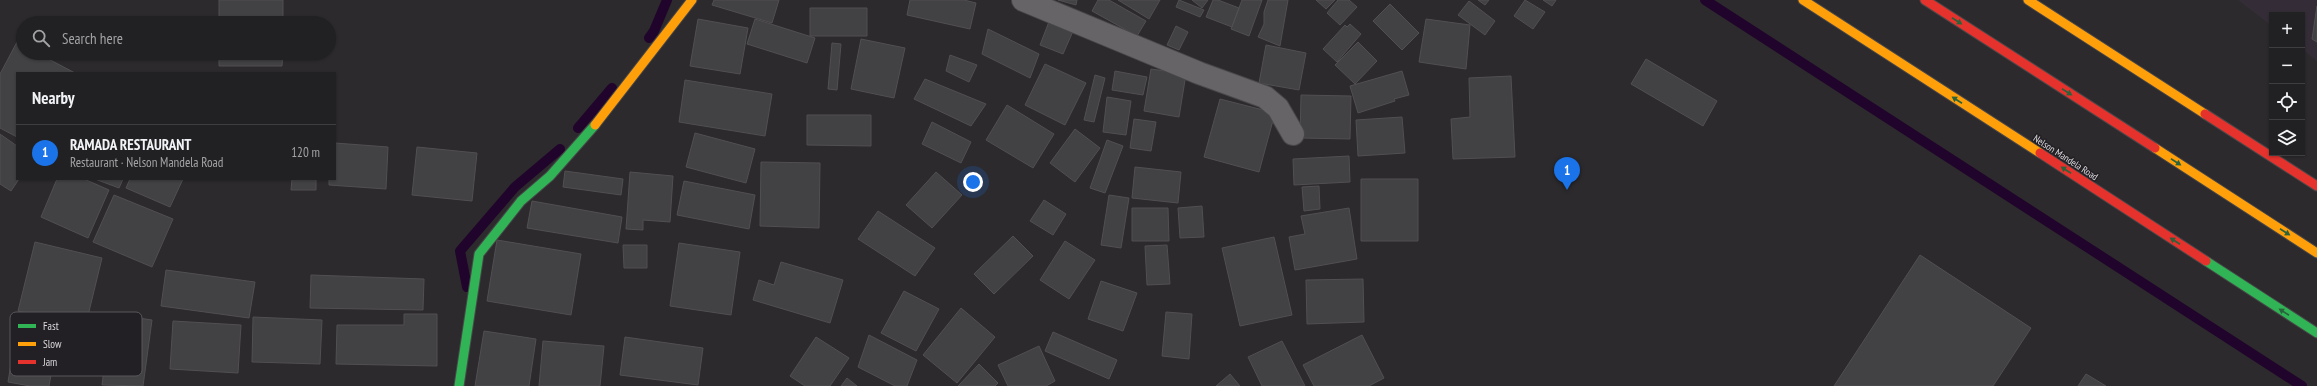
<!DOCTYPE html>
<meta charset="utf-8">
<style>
body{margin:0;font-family:"PT Sans Narrow",sans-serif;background:#2d2d2f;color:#f1f3f6}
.controls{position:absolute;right:12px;top:12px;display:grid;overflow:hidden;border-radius:0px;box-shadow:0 1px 3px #0004}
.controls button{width:36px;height:36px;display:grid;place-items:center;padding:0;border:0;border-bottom:1px solid #3e3e40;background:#212022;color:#f1f3f6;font:20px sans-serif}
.you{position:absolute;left:973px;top:182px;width:14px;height:14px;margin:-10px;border:3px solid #fff;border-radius:50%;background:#1a73e8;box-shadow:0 0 0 6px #1a73e833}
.badge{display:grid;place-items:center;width:26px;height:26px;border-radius:50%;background:#1a73e8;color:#fff;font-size:13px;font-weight:700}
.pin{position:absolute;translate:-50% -33px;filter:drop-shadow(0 1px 2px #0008)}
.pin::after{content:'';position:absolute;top:21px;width:14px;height:12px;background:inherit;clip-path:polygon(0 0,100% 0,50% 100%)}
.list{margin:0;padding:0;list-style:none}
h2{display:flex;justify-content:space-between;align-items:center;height:52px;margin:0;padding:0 16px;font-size:17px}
h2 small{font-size:13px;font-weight:400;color:#a2a3a5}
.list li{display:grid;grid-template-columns:26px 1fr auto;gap:12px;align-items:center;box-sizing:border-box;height:56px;padding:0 16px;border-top:1px solid #3e3e40}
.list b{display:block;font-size:15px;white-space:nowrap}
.list p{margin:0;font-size:13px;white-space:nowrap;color:#a2a3a5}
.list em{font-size:13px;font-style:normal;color:#a2a3a5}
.icon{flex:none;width:22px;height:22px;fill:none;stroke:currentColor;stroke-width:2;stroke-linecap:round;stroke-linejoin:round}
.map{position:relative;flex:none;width:2317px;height:386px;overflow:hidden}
.search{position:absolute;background:#212022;box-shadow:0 1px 3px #0004;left:16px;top:16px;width:320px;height:44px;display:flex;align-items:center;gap:10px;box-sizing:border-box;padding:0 14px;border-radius:22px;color:#a2a3a5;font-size:15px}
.panel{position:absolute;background:#212022;box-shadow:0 1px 3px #0004;left:16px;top:72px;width:320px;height:108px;border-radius:0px}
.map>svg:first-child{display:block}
</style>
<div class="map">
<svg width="2317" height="386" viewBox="0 0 2317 386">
<rect width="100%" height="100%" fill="#2c2a2d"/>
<!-- built -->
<path fill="#342d37" d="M2238,0h79v61l-15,-12v-34h-30v11z"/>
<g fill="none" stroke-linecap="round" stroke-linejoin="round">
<!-- stream -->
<path stroke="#21042b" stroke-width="10" d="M1705,0l597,386
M649,38l5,-7 13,-31
M578,128l34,-40
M467,287l-7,-36 55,-64 45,-38"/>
</g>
<!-- building -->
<path fill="#424143" stroke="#514f52" d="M219,0h64v23h-64z
M714,0h65l-7,23 -60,-18z
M910,0h54l12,3 -6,26 -63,-14z
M1058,0h19l-1,5z
M1098,0h11l37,21 -9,15 -45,-25z
M1118,0h42l-11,19z
M1179,0l25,10 -4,7 -24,-10z
M1192,0h16l-6,8z
M1213,0h5l21,8 -7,19 -26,-10z
M1242,0h20l-13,36 -18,-7z
M1268,0h20l-8,46 -22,-9 6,-13v-12z
M1316,0h19l-9,9z
M1338,0h11l8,7 -17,18 -13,-12z
M1478,0h11l-4,5z
M1525,0l20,12 -12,17 -19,-13z
M1543,0h13l-4,6z
M1469,1l26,20 -10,14 -27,-20z
M1390,4l29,29 -17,17 -29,-29z
M2317,6v36l-5,-3z
M810,8h57v28h-57z
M698,19l50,9 -8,46 -50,-8z
M755,19l60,19 -8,25 -60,-19z
M1050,19l24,10 -11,25 -23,-9z
M1426,19l44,6 -4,44 -47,-7z
M1350,24l11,10 -24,28 -14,-13 22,-24 2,2z
M1176,26l12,6 -9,18 -12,-5z
M988,29l51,25 -9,24 -48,-24z
M861,39l44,9 -11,50 -43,-9z
M17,42l6,3v8h14l38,20h-58v64l-17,-9v-54z
M1358,42l19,19 -22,23 -20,-19z
M832,43l9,1 -4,46 -9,-1z
M1266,45l40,8 -7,37 -40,-7z
M219,53h64l-1,13h-63z
M950,55l27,10 -8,17 -23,-11z
M1646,59l71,42 -14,25 -72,-42z
M1045,64l41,19 -21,42 -40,-20z
M1151,69l35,5 -7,43 -35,-6z
M1115,71l32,6 -4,18 -31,-5z
M1402,71l7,24 -15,4 1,2 -37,12 -8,-27z
M1095,75l10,3 -11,44 -10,-2z
M1511,76l4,81 -62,2 -2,-40 19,-2 -1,-39z
M925,79l61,25 -15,22 -57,-27z
M685,80l87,14 -7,42 -86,-14z
M1301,95l50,1 -1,43 -50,-1z
M1107,97l24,4 -5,34 -23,-3z
M1220,99l55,14 -16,59 -55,-15z
M1007,105l47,29 -21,34 -47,-28z
M807,115h64v31l-64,-1z
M1402,117l3,36 -47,3 -2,-36z
M1134,119l22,3 -5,29 -21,-3z
M932,122l39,20 -10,21 -39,-19z
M1075,129l25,19 -25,34 -25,-19z
M695,133l60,16 -9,34 -60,-16z
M0,134l17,12v33h2l-8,12 -11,-7z
M1107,140l16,6 -18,47 -15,-5z
M335,143l53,4 -2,42 -57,-4v-6h6z
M417,147l60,6 -5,48 -60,-6z
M1349,156l1,26 -56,3 -1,-26z
M761,162l59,1 -1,65 -59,-2z
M1135,167l46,5 -3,31 -46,-5z
M565,171l58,8 -2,16 -58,-8z
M630,172l43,4 -3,46 -27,-2v10l-17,-1z
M936,172l26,23 -30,33 -26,-23z
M57,179h27l25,11 -21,48 -47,-21z
M95,179h28l-4,9z
M130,179h53l-13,28 -44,-19z
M292,179h24v11h-25z
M1361,179h57v62h-57z
M684,181l71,14 -6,34 -72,-14z
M1319,186l1,23 -16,2 -2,-24z
M114,195l59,24 -21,48 -59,-25z
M1109,195l20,3 -8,50 -20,-3z
M1044,200l22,14 -13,21 -23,-14z
M532,201l90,16 -4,26 -91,-15z
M1202,206l2,31 -24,1 -2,-30z
M1132,208h36l1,33h-37z
M1349,208l8,51 -62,11 -6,-33 16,-3 -4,-18z
M878,211l57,37 -20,28 -57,-37z
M1013,236l20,20 -39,38 -20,-20z
M1274,237l18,78 -52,11 -18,-78z
M497,240l84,14 -10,61 -84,-14z
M1065,241l30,19 -26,39 -29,-19z
M35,242l67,16 -17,70 -67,-17z
M679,243l61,9 -9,63 -61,-9z
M623,245h24v23h-23z
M1167,245l3,39 -23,1 -2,-39z
M1920,255l111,73 -38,58h-159z
M781,262l62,18 -13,43 -77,-23 6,-20 15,5z
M166,270l89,12 -6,36 -88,-12z
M311,275l113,4 -1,31 -113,-2z
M1363,279l1,43 -57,2 -1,-44z
M1101,281l36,12 -14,38 -35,-12z
M904,291l35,18 -23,42 -35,-18z
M961,308l34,29 -38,46 -34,-28z
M1166,312l26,2 -3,45 -27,-3z
M111,314l41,6 -9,66 -41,-1z
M404,314h33v52l-101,-2 1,-39h67z
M253,317l69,3 -2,44 -68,-2z
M173,321l68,4 -3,48 -68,-4z
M18,323l41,8 -10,55h-19l-22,-4z
M484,331l52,8 -7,47h-54z
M1053,332l64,28 -8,19 -64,-28z
M869,335l48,25 -10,26h-12l-37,-19z
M1362,335l22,43 -15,8h-55l-11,-21z
M625,337l78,11 -5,37 -78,-10z
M816,337l33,21 -19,28h-25l-15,-10z
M543,341l61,5 -4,40h-61z
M1282,341l23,45h-43l-14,-29z
M1039,346l16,35 -9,5h-38l-10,-21z
M979,364l19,19 -3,3h-37z
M1230,374l10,12h-24z
M2086,374l20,12h-28z
M847,378l10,8h-16z"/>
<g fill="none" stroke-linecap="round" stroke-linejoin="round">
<!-- street casing -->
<g stroke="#484749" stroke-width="24">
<path id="street" d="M1023,0l176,73 66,24 13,11 15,26"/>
</g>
<!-- fast casing -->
<g stroke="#484749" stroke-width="11">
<path id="fast" d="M2206,261l111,72
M459,386l20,-132 42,-53 29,-25 45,-51"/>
</g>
<!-- slow casing -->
<g stroke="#484749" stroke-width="11">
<path id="slow" d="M1803,0l237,153
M2028,0l177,114
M595,125l97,-125
M2155,148l162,105"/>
</g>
<!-- jam casing -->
<g stroke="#484749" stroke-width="11">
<path id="jam" d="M1925,0l230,148
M2205,114l112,72
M2040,153l166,108"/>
</g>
<!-- street -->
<use href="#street" stroke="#666467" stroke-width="22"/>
<!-- fast -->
<use href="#fast" stroke="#30b455" stroke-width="9"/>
<!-- slow -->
<use href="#slow" stroke="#ff9f0a" stroke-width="9"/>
<!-- jam -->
<use href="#jam" stroke="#e5322d" stroke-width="9"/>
</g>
<!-- one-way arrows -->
<defs><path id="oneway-solid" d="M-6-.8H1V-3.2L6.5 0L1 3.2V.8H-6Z"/></defs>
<g fill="#29633b">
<use href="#oneway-solid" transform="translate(1957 21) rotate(33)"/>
<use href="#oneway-solid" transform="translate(2067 92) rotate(33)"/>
<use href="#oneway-solid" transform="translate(1957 100) rotate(-147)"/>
<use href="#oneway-solid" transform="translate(2176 162) rotate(33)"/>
<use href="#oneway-solid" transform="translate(2066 170) rotate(-147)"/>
<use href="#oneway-solid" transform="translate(2285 232) rotate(33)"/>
<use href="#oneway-solid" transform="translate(2175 241) rotate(-147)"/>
<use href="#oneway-solid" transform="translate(2284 312) rotate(-147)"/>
</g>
<g text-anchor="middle" stroke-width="3" stroke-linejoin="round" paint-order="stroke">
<!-- street labels -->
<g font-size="10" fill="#dad8db" stroke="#232025">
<text transform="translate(2066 157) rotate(33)" y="4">Nelson Mandela Road</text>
</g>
</g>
<!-- legend -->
<rect x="10" y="312" width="132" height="64" rx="6" fill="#232025" stroke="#5a575c" stroke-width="1"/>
<rect x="18" y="324" width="18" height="4" fill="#30b455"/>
<rect x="18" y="342" width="18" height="4" fill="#ff9f0a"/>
<rect x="18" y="360" width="18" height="4" fill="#e5322d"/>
<g font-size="11" fill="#dad8db">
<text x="43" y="330">Fast</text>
<text x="43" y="348">Slow</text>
<text x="43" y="366">Jam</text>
</g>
</svg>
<div class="controls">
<button>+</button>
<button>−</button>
<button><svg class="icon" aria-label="locate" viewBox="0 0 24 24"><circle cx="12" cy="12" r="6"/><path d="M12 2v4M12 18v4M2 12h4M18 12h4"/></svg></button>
<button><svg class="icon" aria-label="layers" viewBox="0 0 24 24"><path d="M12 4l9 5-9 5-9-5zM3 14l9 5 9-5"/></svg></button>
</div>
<div class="you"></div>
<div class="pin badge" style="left:1567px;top:190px">1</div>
<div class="search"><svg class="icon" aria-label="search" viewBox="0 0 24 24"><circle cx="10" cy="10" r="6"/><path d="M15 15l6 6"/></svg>Search here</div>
<section class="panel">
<h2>Nearby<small></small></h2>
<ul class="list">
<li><span class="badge">1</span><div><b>RAMADA RESTAURANT</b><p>Restaurant · Nelson Mandela Road</p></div><em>120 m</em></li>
</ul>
</section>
</div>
